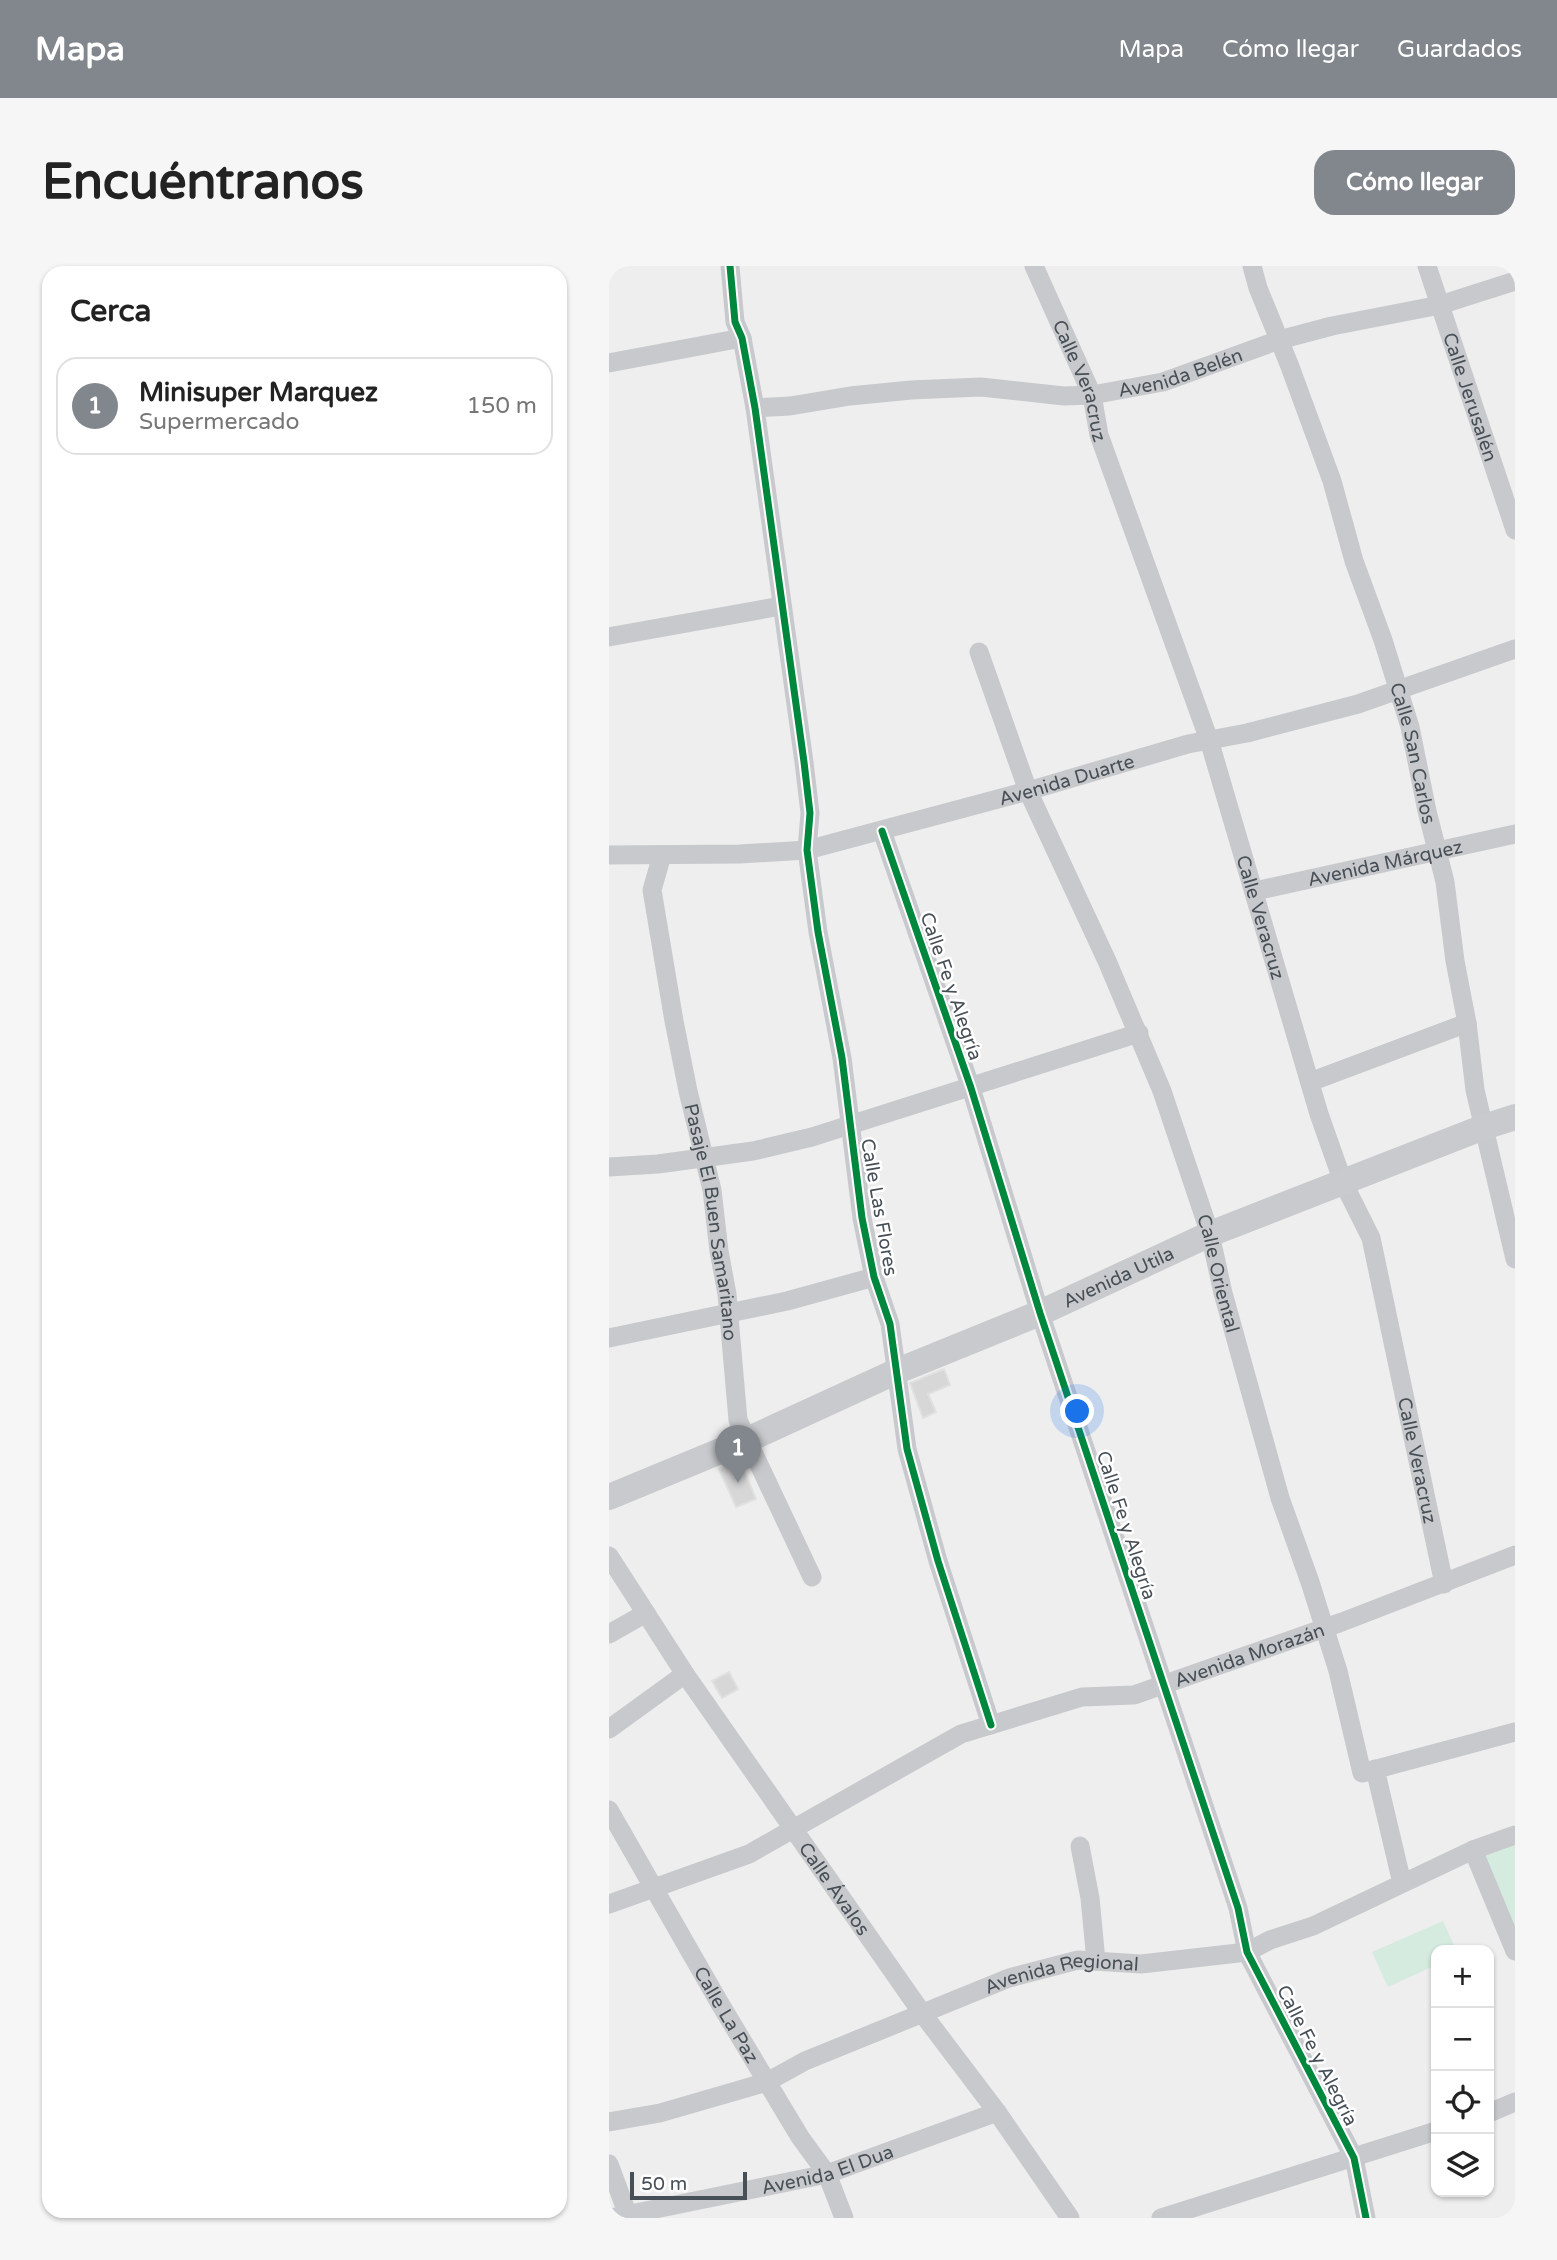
<!DOCTYPE html>
<html lang="es">
<meta charset="utf-8">
<style>
body{margin:0;font-family:"Varela Round",sans-serif;background:#f6f6f6;color:#222}
.controls{position:absolute;right:21px;bottom:21px;display:grid;overflow:hidden;border-radius:14px;box-shadow:0 2px 5px #0004}
.controls button{width:63px;height:63px;display:grid;place-items:center;padding:0;border:0;border-bottom:2px solid #e0e0e0;background:#fff;color:#222;font:35px sans-serif}
.scale{position:absolute;left:21px;bottom:18px;width:117px;box-sizing:border-box;padding-left:7px;border:4px solid #474f57;border-top:0;font-size:19px;line-height:24px;white-space:nowrap;color:#474f57;-webkit-text-stroke:5px #fff;paint-order:stroke}
.you{position:absolute;left:469px;top:1146px;width:24px;height:24px;margin:-18px;border:5px solid #fff;border-radius:50%;background:#1a73e8;box-shadow:0 0 0 10px #1a73e833}
.badge{display:grid;place-items:center;width:46px;height:46px;border-radius:50%;background:#81878c;color:#fff;font-size:23px;font-weight:700}
.pin{position:absolute;translate:-50% -58px;filter:drop-shadow(0 2px 4px #0008)}
.pin::after{content:'';position:absolute;top:37px;width:24px;height:21px;background:inherit;clip-path:polygon(0 0,100% 0,50% 100%)}
.list{margin:0;padding:0;list-style:none}
h2{display:flex;justify-content:space-between;align-items:center;height:91px;margin:0;padding:0 28px;font-size:30px}
h2 small{font-size:23px;font-weight:400;color:#767676}
.list li{display:grid;grid-template-columns:46px 1fr auto;gap:21px;align-items:center;box-sizing:border-box;height:98px;margin:0 14px 14px;padding:0 14px;border:2px solid #e0e0e0;border-radius:21px}
.list b{display:block;font-size:26px;white-space:nowrap}
.list p{margin:0;font-size:23px;white-space:nowrap;color:#767676}
.list em{font-size:23px;font-style:normal;color:#767676}
.icon{flex:none;width:38px;height:38px;fill:none;stroke:currentColor;stroke-width:2;stroke-linecap:round;stroke-linejoin:round}
.map{position:relative;flex:none;width:906px;height:1952px;overflow:hidden;border-radius:21px}
header{display:flex;align-items:center;gap:42px;box-sizing:border-box;height:98px;padding:0 35px;background:#81878c;color:#fff}
header strong{font-size:33px}
nav{display:flex;gap:38px;margin-inline-start:auto;font-size:24px}
.intro{display:flex;align-items:center;justify-content:space-between;box-sizing:border-box;height:168px;padding:0 42px}
h1{margin:0;font-size:49px}
.button{padding:18px 32px;border-radius:21px;background:#81878c;color:#fff;font-size:24px;font-weight:700}
main{display:flex;gap:42px;padding:0 42px}
aside{flex:1;background:#fff;border-radius:21px;box-shadow:0 2px 5px #0004}
.map>svg:first-child{display:block}
</style>
<header>
<strong>Mapa</strong>
<nav><a>Mapa</a><a>Cómo llegar</a><a>Guardados</a></nav>
</header>
<div class="intro"><h1>Encuéntranos</h1><a class="button">Cómo llegar</a></div>
<main>
<aside>
<h2>Cerca<small></small></h2>
<ul class="list">
<li><span class="badge">1</span><div><b>Minisuper Marquez</b><p>Supermercado</p></div><em>150 m</em></li>
</ul>
</aside>
<div class="map">
<svg width="906" height="1952" viewBox="0 0 906 1952">
<rect width="100%" height="100%" fill="#eee"/>
<!-- green -->
<path fill="#d5ebdf" d="M906,1570v119l-42,-105z
M834,1655l13,29h-20v15l-48,22 -16,-35z"/>
<!-- building -->
<path fill="#d7d7d8" stroke="#dfe0e0" stroke-width="2" d="M335,1103l6,16 -22,9 8,18 -13,6 -13,-35z
M126,1196l7,3 14,34 -20,8 -17,-38z
M120,1406l9,17 -16,9 -10,-17z"/>
<g fill="none" stroke-linecap="round" stroke-linejoin="round">
<!-- street -->
<g stroke="#c8c9cc" stroke-width="19">
<path d="M121,0l5,56 7,16 13,70 49,354 6,51 -3,37 11,82 24,126 20,160 12,59 16,47 17,125 31,112 53,164"/>
<path id="s1" d="M425,0l58,129 7,40 110,305 110,374 24,68 28,56 73,346"/>
<path id="s2" d="M643,0l6,22 31,76 43,117 22,80 29,79 27,87 17,84 18,71 10,79 12,62 8,67 40,169"/>
<path id="s3" d="M818,0l88,264"/>
<path d="M0,97l133,-25"/>
<path id="s4" d="M146,142l35,-2 60,-10 61,-6 70,-3 83,9 28,-1 71,-13 116,-42 53,-14 108,-21 75,-24"/>
<path d="M0,371l172,-31"/>
<path id="s5" d="M370,386l49,139 79,170 55,130 48,143 13,59 57,205 30,84 28,89 24,102 153,-41"/>
<path d="M273,565l89,257 69,225 198,595 9,44 107,206 12,60"/>
<path id="s6" d="M0,589l131,-1 67,-4 221,-59 160,-47 59,-11 111,-29 157,-55"/>
<path id="s7" d="M53,589l-10,35 22,131 14,70 24,99 7,61 8,43 11,126 74,157"/>
<path id="s8" d="M646,625l260,-57"/>
<path d="M701,816l157,-59"/>
<path d="M0,901l49,-3 95,-13 59,-14 327,-104"/>
<path d="M0,1072l178,-37 87,-24"/>
<path id="s9" d="M0,1290l76,118 237,339 75,99 73,106"/>
<path d="M0,1368l37,-21"/>
<path d="M0,1463l76,-55"/>
<path d="M766,1503l27,114"/>
<path id="s10" d="M0,1544l110,192 81,135 27,37 17,44"/>
<path d="M471,1580l10,52 6,63"/>
<path d="M864,1584l42,101"/>
<path id="s11" d="M0,1638l140,-50 212,-120 121,-37 52,-2 208,-73 173,-67"/>
<path d="M880,1847l26,-11"/>
<path id="s12" d="M0,1856l51,-9 107,-31 38,-21 204,-83 69,-18 63,4 106,-12 23,-12 43,-14 160,-76 42,-15"/>
<path d="M0,1898l20,54"/>
<path id="s13" d="M2,1952l216,-44 170,-62"/>
<path d="M552,1952l275,-87"/>
</g>
<!-- secondary -->
<path stroke="#c9cacd" stroke-width="26" id="s14" d="M0,1231l138,-57 148,-68 145,-59 170,-79 274,-107 31,-10"/>
<!-- cycleway casing -->
<g stroke="#fff" stroke-width="11">
<path id="cycleway" d="M121,0l5,56 7,16 13,70 49,354 6,51 -3,37 11,82 24,126 20,160 12,59 16,47 17,125 31,112 53,164
M273,565l89,257 69,225 198,595 9,44 107,206 12,60"/>
</g>
<!-- cycleway -->
<use href="#cycleway" stroke="#00873e" stroke-width="7"/>
</g>
<g text-anchor="middle" stroke-width="5" stroke-linejoin="round" paint-order="stroke">
<!-- street labels -->
<g font-size="19" fill="#474f57" stroke="#fff">
<text dy="7" stroke="none"><textPath href="#s4" startOffset="430">Avenida Belén</textPath></text>
<text dy="7" stroke="none"><textPath href="#s1" startOffset="124">Calle Veracruz</textPath></text>
<text dy="7" stroke="none"><textPath href="#s3" startOffset="138">Calle Jerusalén</textPath></text>
<text dy="7" stroke="none"><textPath href="#s2" startOffset="514">Calle San Carlos</textPath></text>
<text dy="7" stroke="none"><textPath href="#s6" startOffset="467">Avenida Duarte</textPath></text>
<text dy="7" stroke="none"><textPath href="#s8" startOffset="133">Avenida Márquez</textPath></text>
<text dy="7" stroke="none"><textPath href="#s1" startOffset="691">Calle Veracruz</textPath></text>
<text transform="translate(343 720) rotate(71)" y="7">Calle Fe y Alegría</text>
<text transform="translate(271 941) rotate(80)" y="7">Calle Las Flores</text>
<text dy="7" stroke="none"><textPath href="#s7" startOffset="374">Pasaje El Buen Samaritano</textPath></text>
<text dy="7" stroke="none"><textPath href="#s5" startOffset="667">Calle Oriental</textPath></text>
<text dy="7" stroke="none"><textPath href="#s14" startOffset="555">Avenida Utila</textPath></text>
<text dy="7" stroke="none"><textPath href="#s1" startOffset="1258">Calle Veracruz</textPath></text>
<text transform="translate(518 1259) rotate(72)" y="7">Calle Fe y Alegría</text>
<text dy="7" stroke="none"><textPath href="#s11" startOffset="693">Avenida Morazán</textPath></text>
<text dy="7" stroke="none"><textPath href="#s9" startOffset="402">Calle Ávalos</textPath></text>
<text dy="7" stroke="none"><textPath href="#s12" startOffset="480">Avenida Regional</textPath></text>
<text dy="7" stroke="none"><textPath href="#s10" startOffset="236">Calle La Paz</textPath></text>
<text transform="translate(709 1789) rotate(63)" y="7">Calle Fe y Alegría</text>
<text dy="7" stroke="none"><textPath href="#s13" startOffset="222">Avenida El Dua</textPath></text>
</g>
</g>
</svg>
<div class="controls">
<button>+</button>
<button>−</button>
<button><svg class="icon" aria-label="locate" viewBox="0 0 24 24"><circle cx="12" cy="12" r="6"/><path d="M12 2v4M12 18v4M2 12h4M18 12h4"/></svg></button>
<button><svg class="icon" aria-label="layers" viewBox="0 0 24 24"><path d="M12 4l9 5-9 5-9-5zM3 14l9 5 9-5"/></svg></button>
</div>
<div class="scale">50 m</div>
<div class="you"></div>
<div class="pin badge" style="left:129px;top:1217px">1</div>
</div>
</main>
